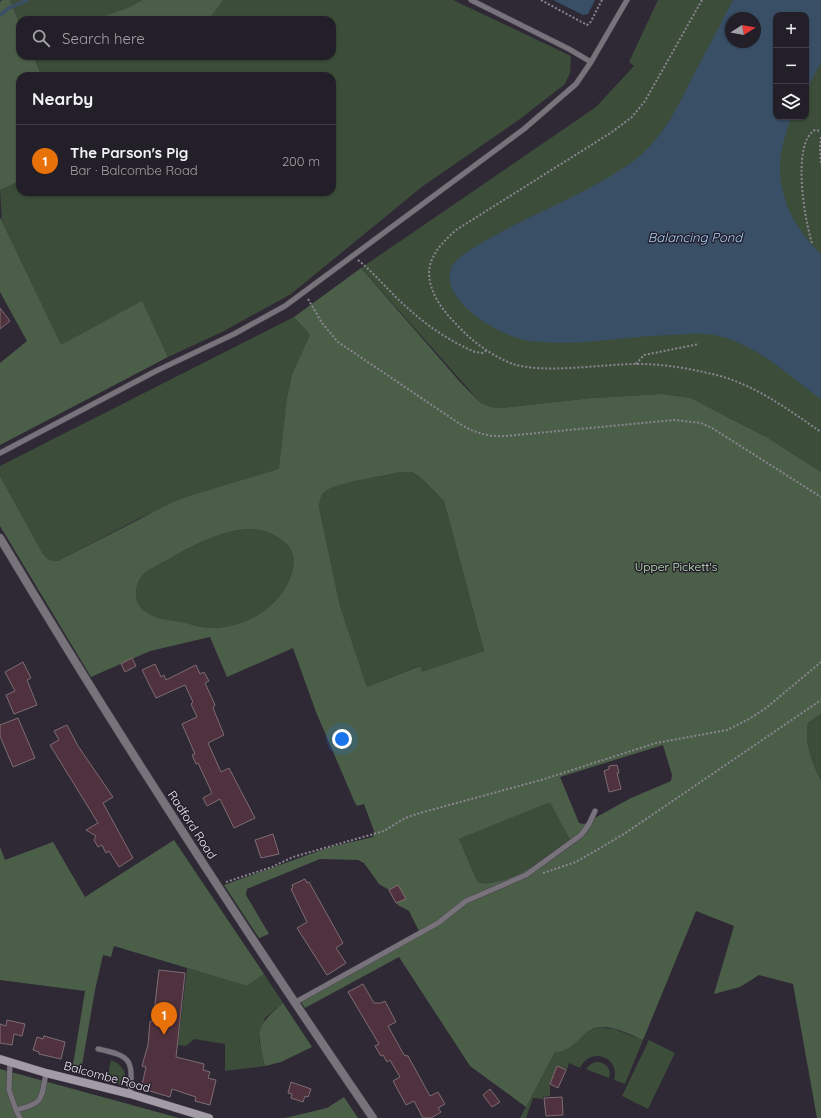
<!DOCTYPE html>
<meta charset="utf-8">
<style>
body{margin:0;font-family:Quicksand,sans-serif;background:#2f2c34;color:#f1f3f6}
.controls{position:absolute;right:12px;top:12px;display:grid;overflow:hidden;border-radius:8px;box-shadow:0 1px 3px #0004}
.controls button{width:36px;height:36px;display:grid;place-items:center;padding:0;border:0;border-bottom:1px solid #403d45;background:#231f28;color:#f1f3f6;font:20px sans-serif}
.compass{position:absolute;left:725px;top:12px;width:36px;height:36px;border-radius:50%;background:#231f28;box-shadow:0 1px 3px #0004;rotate:79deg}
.you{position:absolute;left:342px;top:739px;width:14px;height:14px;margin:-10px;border:3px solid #fff;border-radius:50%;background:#1a73e8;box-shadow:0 0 0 6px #1a73e833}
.badge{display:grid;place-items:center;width:26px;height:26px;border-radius:50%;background:#de98f3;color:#fff;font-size:13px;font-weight:700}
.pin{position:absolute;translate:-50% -33px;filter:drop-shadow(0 1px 2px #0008)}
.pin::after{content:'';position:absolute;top:21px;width:14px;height:12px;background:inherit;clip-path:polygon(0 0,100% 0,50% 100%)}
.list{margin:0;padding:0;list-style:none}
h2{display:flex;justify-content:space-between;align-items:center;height:52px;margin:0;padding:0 16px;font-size:17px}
h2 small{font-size:13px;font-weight:400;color:#a3a2a8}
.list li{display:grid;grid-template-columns:26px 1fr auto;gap:12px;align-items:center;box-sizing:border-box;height:72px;padding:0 16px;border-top:1px solid #403d45}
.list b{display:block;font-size:15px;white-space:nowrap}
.list p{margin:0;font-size:13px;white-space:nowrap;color:#a3a2a8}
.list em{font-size:13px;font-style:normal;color:#a3a2a8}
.icon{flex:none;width:22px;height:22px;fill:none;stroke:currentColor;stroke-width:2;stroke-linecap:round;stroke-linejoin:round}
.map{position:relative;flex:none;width:821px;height:1118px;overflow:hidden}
.search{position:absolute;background:#231f28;box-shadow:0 1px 3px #0004;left:16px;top:16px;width:320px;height:44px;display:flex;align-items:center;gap:10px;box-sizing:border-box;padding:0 14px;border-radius:12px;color:#a3a2a8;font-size:15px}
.panel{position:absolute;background:#231f28;box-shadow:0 1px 3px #0004;left:16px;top:72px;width:320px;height:124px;border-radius:12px}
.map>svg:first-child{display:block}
</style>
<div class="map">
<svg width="821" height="1118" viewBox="0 0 821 1118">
<rect width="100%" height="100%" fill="#2f2936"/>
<!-- green -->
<path fill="#3c4d3a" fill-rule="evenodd" d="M10,0h443l118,56 -1,17 -5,11 -45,35 -97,67 -132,108 -69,38 -54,25 -26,-55 -81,44 -59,-125 -2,-31 20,-9v11h312v-116h-290l-9,-20h299v-36h-312v5z
M658,0h163v472l-53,-34 -77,-40 -30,-4 -69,4 -91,10 -10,-1 -10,-4 -120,-135 235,-161 38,-41 -5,-4zM776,15h30v102h-30zM731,18h24v24h-24z
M294,317l13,15 33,31 42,76 -187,55 -57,25 -80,42 -9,-1 -6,-6 -43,-78v-10z
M401,472h11l8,5 24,24 40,150 -63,22 -2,-7 -52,21 -27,-81 -21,-99c1,-6 1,-12 7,-16 13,-9 58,-15 75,-19z
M248,529c13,0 26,4 36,13 12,9 11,23 6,36 -12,31 -46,50 -79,50 -10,0 -20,-4 -30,-6 -11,-2 -26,-3 -35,-10 -15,-10 -12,-31 1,-41 31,-16 65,-40 101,-42z
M821,714v66c-9,-16 -17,-39 -13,-57z
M550,801l20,39c-24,17 -45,36 -75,42 -6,1 -13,3 -18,-1l-18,-42z
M187,968l60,18 17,-12 19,29 -18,15 -6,22 6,26 -40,5v-27l-31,-5 -8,7 -8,-1z
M601,1027l13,2 29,11 -18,44 -11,-4c7,-23 -24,-34 -34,-12l-11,-5 -2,7 -10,-4 -7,18v12l-7,1v2l-10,-1 -7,20h-6l35,-66c21,-4 25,-21 46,-25z
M649,1040l26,13 -27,56 -26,-13z
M111,1060c11,4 19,15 11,25l-51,-13 2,-7 8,6 27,5z
M596,1062c10,0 16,7 13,16l-23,-9 5,-5z"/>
<!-- forest -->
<path fill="#4b5f48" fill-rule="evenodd" d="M2,0h8l10,25v31h13l9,20h-22v105l-20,9v-188z
M143,0h80l-15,20h-115l35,-12z
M0,217l61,128 81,-44 26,56 -168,88v-82l27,-22 -27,-49z
M361,268l100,115 20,20 10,4 10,1 91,-10 69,-4 30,4 77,40 53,34v242l-13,9c-4,18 4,41 13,57v338h-4l-24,-134 -34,-9 -19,12 -26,7 20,-68 -38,-15 -53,129c-12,-5 -28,-14 -42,-13 -19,1 -27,26 -46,25l-29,55 -56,-41 -71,-109 -94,51 -4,-6 120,-67 -12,-24 -11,-6 -9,-15 -10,-6 -15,-21 -6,-3 -38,-1 -73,30 -1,6 23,39 -10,4 -35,-53 106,-38 43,-10 1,-6 -10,-27 -7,2 -2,-3 -39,-91 -23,-64 -66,29 -17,-40 -60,14 -59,26 -91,-151v-50l43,78 6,6 9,1 115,-59 22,-8 84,-25 8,-70 5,-24 18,-40 -16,-18zM401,472h11l8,5 24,24 40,150 -62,21 -2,-6 -53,21 -27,-81 -21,-99c1,-6 1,-12 7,-16 13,-9 58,-15 75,-19zM248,529c13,0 26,4 36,13 12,9 11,23 6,36 -12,31 -46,50 -79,50 -10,0 -20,-4 -30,-6 -11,-2 -26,-3 -35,-10 -15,-10 -12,-31 1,-41 31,-16 65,-40 101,-42zM663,745l9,30 -1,6 -40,17 -47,26 -5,-1 -19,-46zM550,802l20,38c-25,17 -45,36 -75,42 -6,1 -13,3 -18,-1l-18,-42z
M174,840l90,134 -17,12 -133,-40 -3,11 -8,-2 -8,35 -14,81 -8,-6 12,-74 -85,-11v-133l5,13 48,-18 32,55z
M283,1003l29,44 -31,15 -16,4c-8,-36 -11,-38 18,-63z
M0,1069l172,47 7,2h-179z
M344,1097l14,21h-73l42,-10z"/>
<!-- water -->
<path fill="#394f65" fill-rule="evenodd" d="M553,0h42l-7,14 -5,1z
M733,0h88v62l-15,29v-76h-30v102h16c-23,53 -12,96 29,137v145c-29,-21 -60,-50 -95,-61 -17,-6 -35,-4 -54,-3 -46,1 -95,12 -141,6 -28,-3 -95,-40 -79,-75 8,-18 103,-60 126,-72 19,-10 40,-21 57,-34 29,-23 43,-54 59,-86 13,-24 26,-49 39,-74zM731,18h24v24h-24z"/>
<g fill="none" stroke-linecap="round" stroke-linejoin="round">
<!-- stream -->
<path stroke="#394f65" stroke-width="3.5" d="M0,15l9,-7 19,-8"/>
</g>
<!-- building -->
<path fill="#4f323d" stroke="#7f6c72" d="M0,308l10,13 -10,8z
M132,658l4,8 -11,6 -4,-8z
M23,662l8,16 -4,2 10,25 -23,9 -8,-19 9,-4 -10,-19z
M155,664l6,13 3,-2 2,5 30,-15 4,9 4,-2 5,9 -4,2 10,22 -2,3 11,27 -16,8 13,29 8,-4 26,50 -21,10 -14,-29 -13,7 -4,-8 9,-5 -14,-30 -2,1 -4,-9 3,-1 -13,-30 15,-7 -6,-13 2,-2 -8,-17 -29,13 -14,-28z
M18,718l17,40 -22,9 -13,-31v-11z
M67,725l11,21 35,51 -10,6 30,55 -14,9 -10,-16 -3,2 -4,-8 -4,2 -4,-7 2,-4 -10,-6 12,-7 -48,-78 9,-5 -5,-9z
M617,765l2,8h-2l4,16 -12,3 -5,-21 5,-2v-3z
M273,834l6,20 -18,4 -6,-18z
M305,879l2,4 2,-1 34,61 -7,5 10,15 -19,12 -30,-47 10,-6 -16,-33 2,-1 -1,-3z
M398,885l8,14 -10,4 -7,-13z
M159,970l26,3 -9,84 28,7 -1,6 7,2 -2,6 8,2 -6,25 -15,-4 1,-4 -24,-8 -2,8 -27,-8 1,-3 -2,-1 4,-18 -4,-1 6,-21 2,-24h3z
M363,984l11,19h7l4,-2 11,21 -8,4 16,29 4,1 22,40 8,-4 7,12 -7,4 3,4 -10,6h-8l-9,-17 -8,4 -13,-24 7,-4 -10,-17 -3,2 -4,-7 -2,1 -6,-10 4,-2 -31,-52z
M7,1020l18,4 -3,12 -8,-2 -2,11 -12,-2v-19l6,2z
M44,1036l21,6 -4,17 -22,-5v-2l-6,-2 4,-13 6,2z
M557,1066l9,4 -8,18 -8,-4z
M291,1082l20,7 -3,8 -3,-1 -2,6 -12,-4 1,-4 -4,-1z
M490,1089l10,13 -8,5 -9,-12z
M562,1097l1,18 -17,1 -2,-18z"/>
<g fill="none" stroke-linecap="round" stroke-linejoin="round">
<!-- service casing -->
<g stroke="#4a4451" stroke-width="6">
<path id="service" d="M591,62l36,-62
M0,453l156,-82 78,-37 51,-28 239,-177 52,-45 15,-22 -22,-13 -98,-49
M294,1003l144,-80 28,-22 60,-26 55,-40 8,-11 6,-13
M98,1049c34,7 35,11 32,45
M10,1062l-1,28 7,20c28,-7 25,-10 30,-37
M16,1110l4,8"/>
</g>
<!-- tertiary casing -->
<g stroke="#4a4451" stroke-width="9">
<path id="tertiary" d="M0,538c118,198 243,390 373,580"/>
</g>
<!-- secondary casing -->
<g stroke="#4a4451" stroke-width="9">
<path id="secondary" d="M0,1059l46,14 84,21 79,24"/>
</g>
<!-- path -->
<path stroke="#8a8590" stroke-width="2" stroke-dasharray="2 2" stroke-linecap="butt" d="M541,0l46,25 3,-2 12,-23
M702,0l-57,101 -13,16 -20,15 -156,98c-22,20 -36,37 -20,68 8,15 21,27 33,39 13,11 28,21 44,27 31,10 90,0 124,0 26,0 50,4 75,10 41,9 75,35 109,58
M821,137l-1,10 1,17
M812,243c-7,-21 -21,-100 3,-113l6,1
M358,260c16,13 28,28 43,42 22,21 46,38 74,50l8,1 4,-3
M308,299l14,24 16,19 122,82c15,9 28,13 46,12l168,-16 27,3 11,5 109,69
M636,364l8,-9 55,-11
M543,873l33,-11 48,-28 197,-134
M226,882l46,-15 21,-10 91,-26 21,-13 15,-5 121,-33 115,-37 71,-13 22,-11 17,-11 55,-46"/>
<!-- service -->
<use href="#service" stroke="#78737a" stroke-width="5"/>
<!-- tertiary -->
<use href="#tertiary" stroke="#78737a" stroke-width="8"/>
<!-- secondary -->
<use href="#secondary" stroke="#a39ca6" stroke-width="8"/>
</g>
<g text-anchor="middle" stroke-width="3" stroke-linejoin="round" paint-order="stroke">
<!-- park labels -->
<g font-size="12" fill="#c2ebbd" stroke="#251f2c">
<text x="676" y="571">Upper Pickett's</text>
</g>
<!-- street labels -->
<g font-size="12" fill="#efebf4" stroke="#251f2c">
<text transform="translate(192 825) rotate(57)" y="4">Radford Road</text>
<text transform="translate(107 1077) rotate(15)" y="4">Balcombe Road</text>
</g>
<!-- water labels -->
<g font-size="13" font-style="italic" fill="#a6d1fb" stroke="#251f2c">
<text x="695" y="242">Balancing Pond</text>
</g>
</g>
</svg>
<div class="controls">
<button>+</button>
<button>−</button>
<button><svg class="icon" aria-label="layers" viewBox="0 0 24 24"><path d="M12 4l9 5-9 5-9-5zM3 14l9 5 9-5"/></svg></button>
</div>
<svg class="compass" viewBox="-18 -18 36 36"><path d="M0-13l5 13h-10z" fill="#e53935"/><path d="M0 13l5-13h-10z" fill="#a3a2a8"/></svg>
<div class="you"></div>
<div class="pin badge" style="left:164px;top:1035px;background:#e8710a">1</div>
<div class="search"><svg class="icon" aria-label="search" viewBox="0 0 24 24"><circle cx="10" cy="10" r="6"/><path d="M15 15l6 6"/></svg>Search here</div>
<section class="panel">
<h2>Nearby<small></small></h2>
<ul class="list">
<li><span class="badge" style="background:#e8710a">1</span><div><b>The Parson's Pig</b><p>Bar · Balcombe Road</p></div><em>200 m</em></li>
</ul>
</section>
</div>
